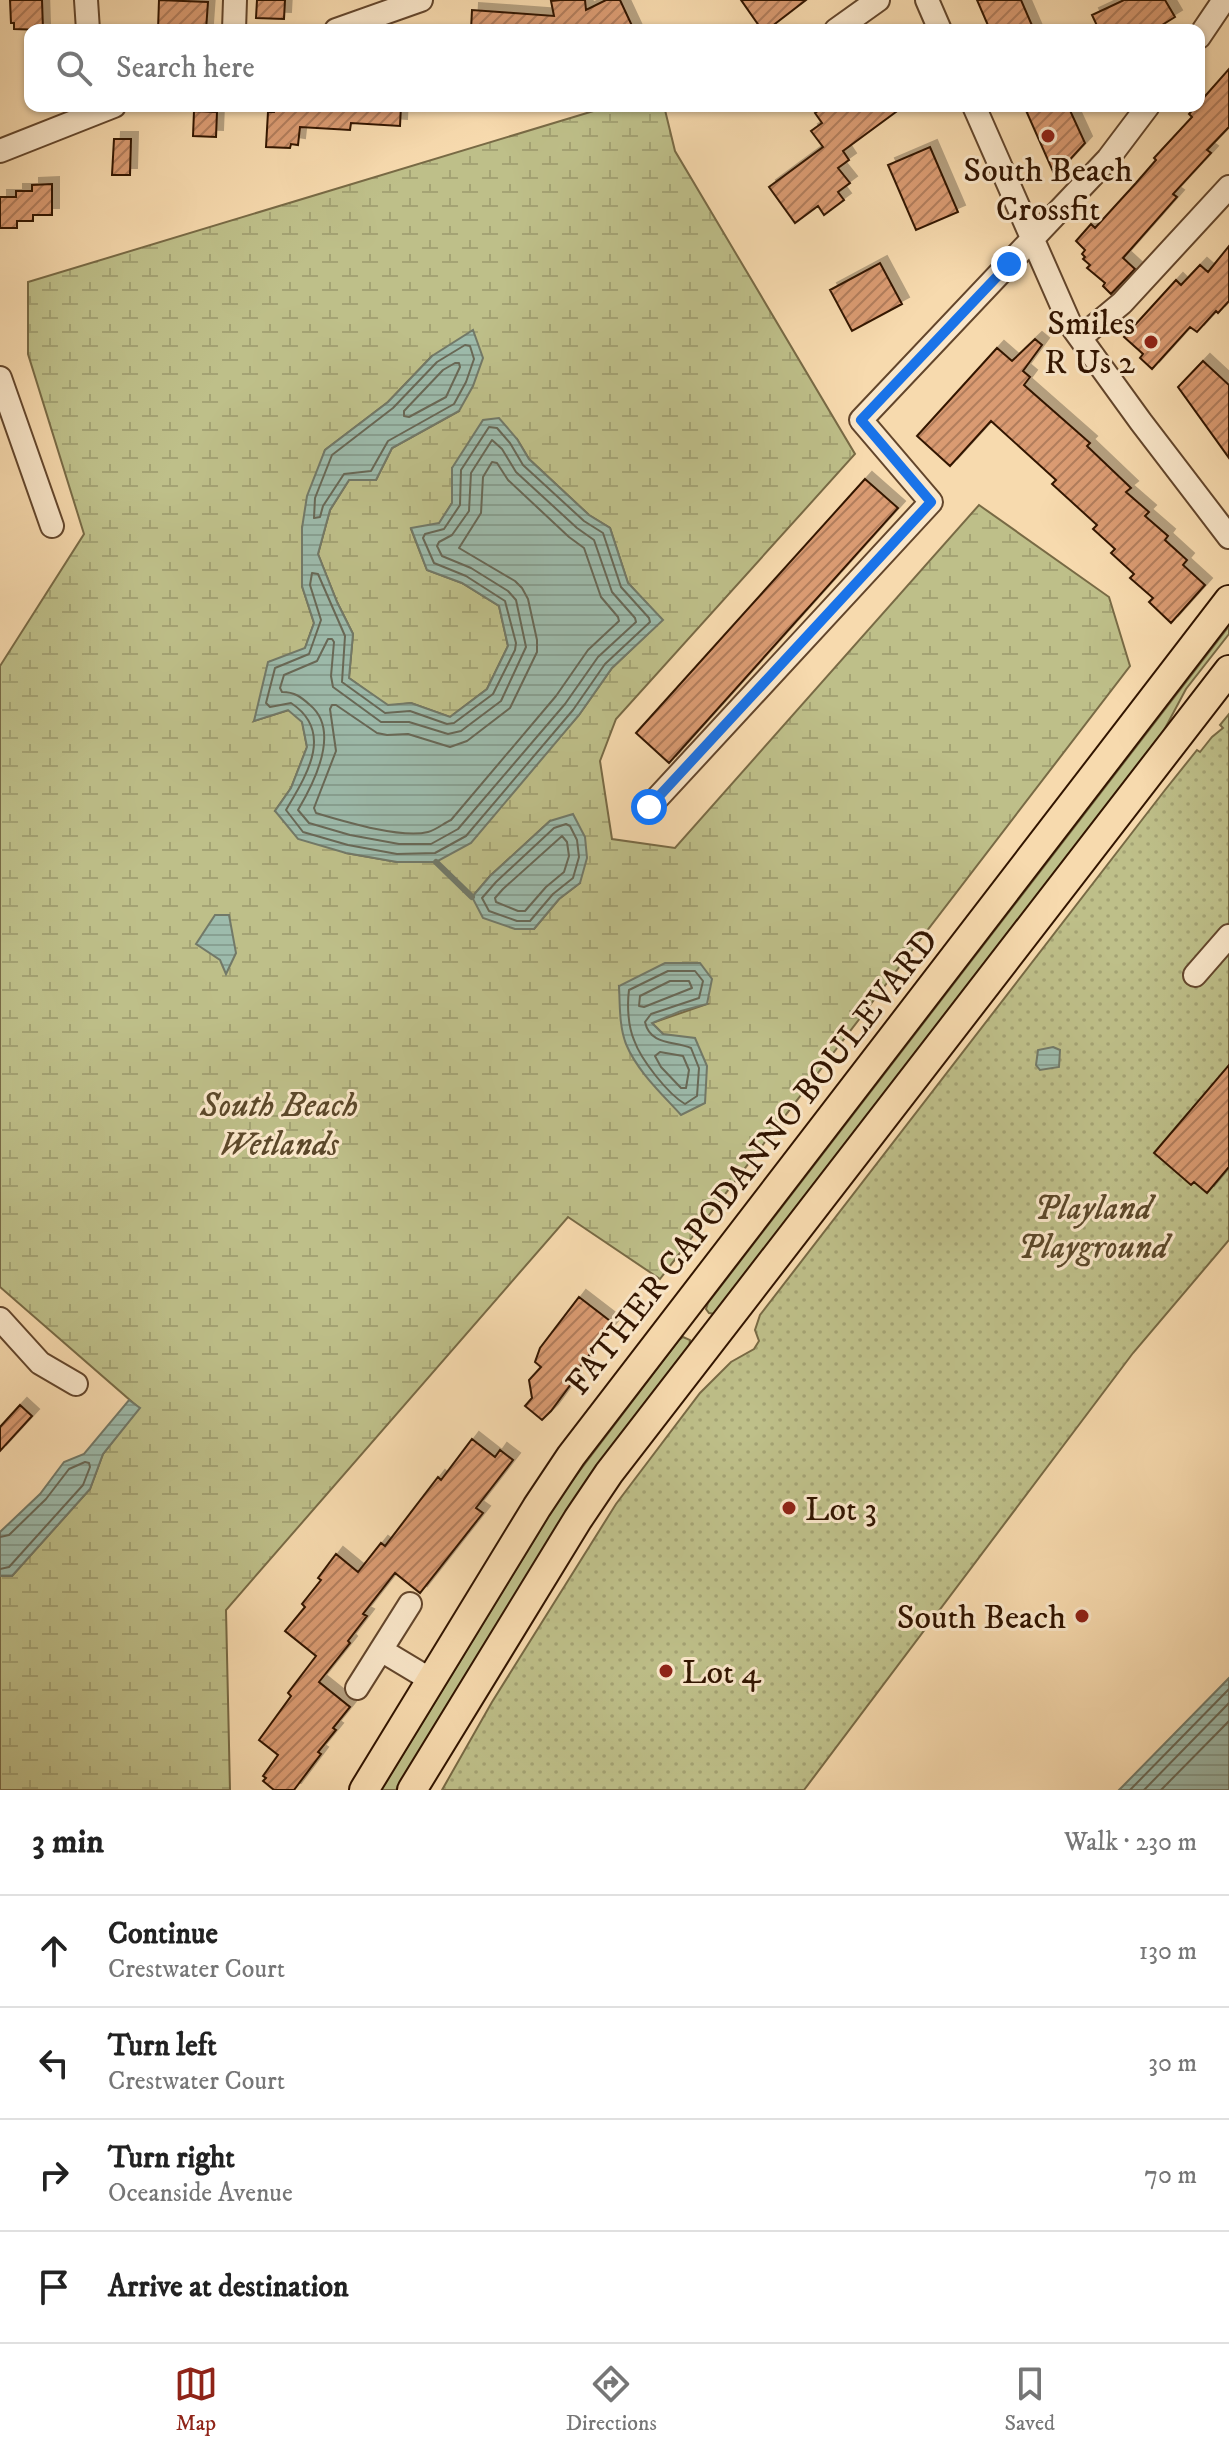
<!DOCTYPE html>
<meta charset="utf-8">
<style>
body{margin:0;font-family:"IM FELL DW Pica",serif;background:#f6f6f6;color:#222}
.stop{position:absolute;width:24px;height:24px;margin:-18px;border:6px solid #1a73e8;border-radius:50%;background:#fff}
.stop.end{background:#1a73e8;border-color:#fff;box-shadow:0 2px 8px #0008}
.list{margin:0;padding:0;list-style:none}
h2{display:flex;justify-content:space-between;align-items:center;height:104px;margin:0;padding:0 32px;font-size:34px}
h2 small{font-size:26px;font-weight:400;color:#767676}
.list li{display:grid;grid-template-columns:52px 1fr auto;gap:24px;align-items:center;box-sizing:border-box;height:112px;padding:0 32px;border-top:2px solid #e0e0e0}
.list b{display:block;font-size:30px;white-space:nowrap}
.list p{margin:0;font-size:26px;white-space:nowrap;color:#767676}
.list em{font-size:26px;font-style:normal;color:#767676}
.icon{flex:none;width:44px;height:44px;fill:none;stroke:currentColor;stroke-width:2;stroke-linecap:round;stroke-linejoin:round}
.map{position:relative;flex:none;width:1229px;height:1790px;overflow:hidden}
.search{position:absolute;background:#fff;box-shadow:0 2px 6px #0004;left:24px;right:24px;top:24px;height:88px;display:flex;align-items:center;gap:20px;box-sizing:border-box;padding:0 28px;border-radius:16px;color:#767676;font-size:30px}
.sheet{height:552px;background:#fff}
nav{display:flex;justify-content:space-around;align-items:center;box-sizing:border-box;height:112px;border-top:2px solid #e0e0e0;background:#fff;font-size:22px;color:#767676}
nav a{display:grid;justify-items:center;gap:4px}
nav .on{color:#8f2418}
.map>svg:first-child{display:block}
</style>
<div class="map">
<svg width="1229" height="1790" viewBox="0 0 1229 1790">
<defs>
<pattern id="wetland-marsh" width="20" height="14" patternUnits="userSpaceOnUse" patternTransform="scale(2)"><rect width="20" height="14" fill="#bebf89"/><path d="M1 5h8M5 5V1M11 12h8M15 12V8" fill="none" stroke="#a4a374"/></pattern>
<pattern id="park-dots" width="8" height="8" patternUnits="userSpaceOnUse" patternTransform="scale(2)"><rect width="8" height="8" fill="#bebf89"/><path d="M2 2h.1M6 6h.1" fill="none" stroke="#a4a374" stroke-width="1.8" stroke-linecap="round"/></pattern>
<pattern id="water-rules" width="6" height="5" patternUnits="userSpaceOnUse" patternTransform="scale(2)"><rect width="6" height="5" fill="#9dbbac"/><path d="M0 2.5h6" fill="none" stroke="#88a092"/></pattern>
<pattern id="building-hatch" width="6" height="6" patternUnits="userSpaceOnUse" patternTransform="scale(2)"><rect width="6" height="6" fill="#da9b72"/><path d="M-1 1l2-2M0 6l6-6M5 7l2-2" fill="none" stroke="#b17d5b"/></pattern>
<filter id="shadow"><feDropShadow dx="7" dy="-7" stdDeviation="0" flood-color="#0004"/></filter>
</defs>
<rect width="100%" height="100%" fill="#f7daae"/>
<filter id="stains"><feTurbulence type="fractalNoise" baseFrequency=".0025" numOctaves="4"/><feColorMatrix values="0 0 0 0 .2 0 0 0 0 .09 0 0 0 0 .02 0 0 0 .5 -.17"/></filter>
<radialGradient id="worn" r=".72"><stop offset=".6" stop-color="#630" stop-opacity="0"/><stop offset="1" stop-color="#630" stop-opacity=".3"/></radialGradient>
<!-- grass -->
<path fill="#bebf89" stroke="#786a45" stroke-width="2" d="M1229,626v8l-43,55 -24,45 -447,580 -6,-1 -3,-4 2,-6z
M683,1337l7,3 -1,8 -119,159 -174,283h-15l181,-296 117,-154z"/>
<!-- wetland -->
<path fill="url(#wetland-marsh)" stroke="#786a45" stroke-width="2" fill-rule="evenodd" d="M610,106h54l11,45 180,303 -239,265 -16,42 12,78 63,9 304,-343 130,92 21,69 -470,613 -92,-62 -342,393 4,180h-230v-214h12l78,-87 13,-35 36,-46 -139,-121v-621l84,-132 -56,-180v-72zM432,356l27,55 -67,37 -16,32h-27l-19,30 -12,44 19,48 16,32 -4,44 39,28 23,-3 39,14 37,-28 21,-43 -9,-40 -37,-23 -35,-13 -16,-41 28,-5 13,-21v-35l65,-29 12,20 60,56 21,13 18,55 34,37 -50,48 -33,47 -48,55 -95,92h-39l-51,-9 -71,-42 16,-23 16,-41 -5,-26 -13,-11 -35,11 51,-73 9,-25 -12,-37v-58l23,-78 63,-48zM550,821l30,62 -21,16 -25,30h-18l-44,-32 18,-21zM619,986l88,18 -55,19 11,11 -37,9z"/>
<!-- park -->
<path fill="url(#park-dots)" stroke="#786a45" stroke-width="2" d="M1229,714v526l-96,113 -329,437h-362l50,-88 124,-198 84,-111 31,-31 23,-13 5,-8 -4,-11 5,-15 405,-525 32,-40 3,2 12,-15 11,-9 -3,-3z"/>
<!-- water -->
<path fill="url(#water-rules)" stroke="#727968" stroke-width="2" d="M473,330l10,28 -10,28 -14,25 -67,37 -16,32h-27l-19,30 -12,44 19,48 16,32 -4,44 39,27 23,-2 39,14 37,-28 21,-43 -9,-40 -37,-23 -35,-13 -16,-42 28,-5 13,-20v-35l31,-48 16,-2 18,21 12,20 60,56 21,13 18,55 35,37 -51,48 -33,47 -108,128 -35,19h-39l-51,-9 -48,-14 -23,-28 16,-23 16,-41 -5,-25 -14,-12 -34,11 14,-59 37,-14 9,-25 -12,-37v-58l5,-32 18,-46 63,-48 44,-46z
M573,814l12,23 2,21 -7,25 -21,16 -25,30h-19l-32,-11 -11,-21 18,-21 60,-55z
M215,915h14l7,38 -10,21 -6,-14 -24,-16z
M665,963h35l12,16 -5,25 -26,7 -29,12 11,11 32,4 12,28 -2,37 -24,12c-19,-21 -44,-44 -55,-71 -7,-18 -6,-40 -7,-58z
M1053,1047l7,3 -1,17 -19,3 -4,-5 2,-15z
M129,1400l11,8 -37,46 -13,35 -78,87h-12v-44l40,-38 24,-32 20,-8z
M1229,1678v112h-110l3,-3z"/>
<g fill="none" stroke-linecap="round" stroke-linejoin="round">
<!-- shore -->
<path stroke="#686856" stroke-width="2" d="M465,345l5,1 4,13 -8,23 -12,22 -66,37 -17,30 -27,3 -21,32 -3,11 -6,1 1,-20 17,-43 61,-47 44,-46z
M455,363h4l1,4 -14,30 -37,20 -5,-1v-5l39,-41z
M489,427l8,1 13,15 13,22 61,56 19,12 18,54 28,31 1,4 -45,42 -32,46 -107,126 -31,17 -38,1 -49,-9 -45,-13 -17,-22c20,-34 49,-78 5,-107l-21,4 -4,-4 9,-35 34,-14 12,-34 -11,-35 2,-12 6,1 27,62 -3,46 43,31 25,-2 37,13 7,-1 39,-29 22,-44 1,-7 -11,-42 -39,-25 -32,-13 -11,-25 2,-4 19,-5 16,-24 1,-35z
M492,440l10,9 14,23 61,56 17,12 18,52 23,26 1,4 -38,35 -33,47 -107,125 -27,15h-32l-49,-9 -41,-12 -11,-13c16,-27 43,-79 12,-105 -9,-8 -15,-13 -28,-13l-2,-4 4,-13 33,-14 11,-22h4l2,3 -3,34 2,11 48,35h28l39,12 13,-3 40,-30 25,-54 -10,-47 -8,-9 -37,-23 -29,-12 -5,-10 2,-4 13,-7 17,-24 2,-38z
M492,462l5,1 11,17 61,57 15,11 17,49 17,20 1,4 -31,29 -32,46 -105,124c-7,3 -15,10 -23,12 -27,7 -85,-11 -112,-19l-2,-5 22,-57 -6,-42 2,-4h4l41,28 10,2 21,-1 42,13 17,-6 43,-33 27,-56v-12l-9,-41 -6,-11 -7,-7 -56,-33 22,-35 2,-36z
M566,824l4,2 7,14 2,17 -6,21 -20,16 -23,27h-13l-28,-10 -7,-13 14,-16 58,-54z
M562,836l5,6 2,14 -5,16 -18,15 -21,24h-7l-22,-9 -1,-4 8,-9z
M668,971h27l8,10 -4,17 -48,16 -6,8c5,23 28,19 46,26l8,20 -2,28 -12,8c-17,-10 -44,-44 -51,-64 -6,-14 -7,-35 -5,-50z
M670,981h19l3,7 -48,19 -5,-1 1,-10z
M660,1052l23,4 6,14 -3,18h-5l-20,-21 -6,-11z
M0,1537l9,-2 37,-36 23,-30 16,-7 4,1 1,4 -7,18 -74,82 -9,2
M1130,1790l99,-101
M1144,1790l85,-87
M1161,1790l68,-69"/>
<!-- stream -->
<path stroke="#727968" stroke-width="6" d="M436,862l36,35"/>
</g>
<!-- building -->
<path fill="url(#building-hatch)" stroke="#321501" stroke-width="2" filter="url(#shadow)" d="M10,0h32l1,30 -29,-1v-6h-3z
M159,0l49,2 -2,28h-48z
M257,0h28l-1,19 -28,-1z
M561,0h24l1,10 20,-10h14l14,30h-163l1,-20 82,6 -3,-15z
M741,0h65l-39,30h-5z
M977,0h44l13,30h-44z
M1124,0h41l10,17 -21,13h-55l-7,-15z
M1229,69v58l-22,23 4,3 -38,41 4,3 -54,61 12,11 -24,25 -8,-8 2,-3 -18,-15 3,-3 -7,-6 2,-2 -3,-3 3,-4 -9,-9 15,-17 4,4 41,-45 20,-23 -2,-2 38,-41 -3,-3 7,-8h3v-3z
M275,106h126l-1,20 -49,-3 -1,7 -50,-3 -2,18 -7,-1 -1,4 -24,-1 2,-35h6z
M825,106h79l-61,45 6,9 -11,8 12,15 -12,9 6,8 -20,15 -6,-9 -23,17 -26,-36 54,-40 -12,-16 11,-8 -7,-10z
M1024,106h44l17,37 -30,33z
M194,111l23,1 -1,25 -23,-1z
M114,139h17l-1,36h-18z
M930,147l28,65 -42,18 -28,-65z
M52,184v31h-19v6h-16v7h-17v-31h16v-6h16v-6z
M1229,246v55l-11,12 -2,-2 -19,21 -7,-5 -38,42 -12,-11 3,-4 -19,-17 52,-57 5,5 19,-20 8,7z
M880,263l22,41 -50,27 -22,-41z
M1035,339l7,6 -19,26 7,6 -6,8 66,58 -3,3 44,42 -5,4 23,20 -4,4 23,20 -3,4 22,20 -4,5 22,20 -34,38 -22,-21 4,-4 -23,-20 4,-4 -23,-21 4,-4 -22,-20 4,-4 -45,-41 4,-4 -65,-59 -41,45 -33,-30 80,-88 15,13z
M1203,361l26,24v73l-51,-71z
M865,479l33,29 -229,255 -33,-30z
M1229,1065v102l-22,26 -13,-11 -3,3 -37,-32z
M579,1297l35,27 -43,54 3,2 -23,31 -9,9 -17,-14 7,-8 -3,-18 12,-13 -6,-5 5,-14z
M20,1405l12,11 -32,35v-24z
M472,1439l23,18 5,-7 13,10 -37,48 7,5 -63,80 -25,-20 -32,41 4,2 -19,25 2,2 -31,39 31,25 -17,21 3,2 -18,22 3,2 -27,36h-20l-11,-9 3,-3 -3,-2 15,-21 -19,-15 32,-44 -3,-3 28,-37 -31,-25 20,-24 -3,-3 19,-24 -3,-2 18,-24 22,18 23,-29 4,3 53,-69 3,3z"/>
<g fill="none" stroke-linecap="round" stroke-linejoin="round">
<!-- minor casing -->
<g stroke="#63462c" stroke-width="26">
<path id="minor" d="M86,0l2,30
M927,0l13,30
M234,30l1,-30
M336,30l85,-30
M836,30l42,-30
M1199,37l25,-37
M974,106l96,218 71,98 88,115
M0,151l114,-45
M1080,338l42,-35 107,-116
M0,378l52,148
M649,807l282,-305 -70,-82 247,-261 40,-53
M1195,975l34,-39
M0,1319l40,44 36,21
M381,1650l50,30
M357,1688l53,-84"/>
</g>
<!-- major casing -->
<g stroke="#321501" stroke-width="32">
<path id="major" d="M364,1790l173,-283 34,-51 658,-856
M412,1790l166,-271 31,-46 620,-803"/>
</g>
<!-- minor -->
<use href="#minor" stroke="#fae7ca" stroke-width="22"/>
<!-- major -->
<use href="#major" stroke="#f7daae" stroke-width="28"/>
</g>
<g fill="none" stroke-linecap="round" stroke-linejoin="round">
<!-- route -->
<path stroke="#1a73e8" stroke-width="10" d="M649,807l282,-305 -70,-82 148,-156"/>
</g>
<!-- markers -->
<g fill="#8f2418" stroke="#fae7ca" stroke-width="3">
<circle cx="1048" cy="136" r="8"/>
<circle cx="1151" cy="342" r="8"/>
<circle cx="789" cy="1508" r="8"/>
<circle cx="1082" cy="1616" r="8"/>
<circle cx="666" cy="1671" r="8"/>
</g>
<g text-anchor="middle" stroke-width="6" stroke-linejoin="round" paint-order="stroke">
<!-- poi labels -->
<g font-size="34" fill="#321501" stroke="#fae7ca" text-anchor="end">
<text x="1048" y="181" text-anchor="middle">South Beach<tspan x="1048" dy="39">Crossfit</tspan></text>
<text x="1135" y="334">Smiles<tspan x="1135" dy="39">R Us 2</tspan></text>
<text x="805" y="1520" text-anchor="start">Lot 3</text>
<text x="1066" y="1628">South Beach</text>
<text x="682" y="1683" text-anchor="start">Lot 4</text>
</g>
<!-- park labels -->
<g font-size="34" font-style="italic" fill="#5c482a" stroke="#fae7ca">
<text x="279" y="1116">South Beach<tspan x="279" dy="39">Wetlands</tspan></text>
<text x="1093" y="1219">Playland<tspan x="1093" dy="39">Playground</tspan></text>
</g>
<!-- street labels -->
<g font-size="34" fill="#321501" stroke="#fae7ca">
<text transform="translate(751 1161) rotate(-52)" y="12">FATHER CAPODANNO BOULEVARD</text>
</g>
</g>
<rect width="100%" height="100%" filter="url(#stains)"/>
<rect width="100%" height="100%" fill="url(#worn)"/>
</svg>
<div class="stop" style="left:649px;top:807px"></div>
<div class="stop end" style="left:1009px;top:264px"></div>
<div class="search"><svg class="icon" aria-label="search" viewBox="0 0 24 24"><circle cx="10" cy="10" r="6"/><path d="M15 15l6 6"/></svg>Search here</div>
</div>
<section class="sheet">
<h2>3 min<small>Walk · 230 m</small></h2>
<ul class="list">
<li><svg class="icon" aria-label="ahead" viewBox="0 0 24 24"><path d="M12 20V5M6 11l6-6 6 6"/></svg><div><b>Continue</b><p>Crestwater Court</p></div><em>130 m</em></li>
<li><svg class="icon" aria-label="left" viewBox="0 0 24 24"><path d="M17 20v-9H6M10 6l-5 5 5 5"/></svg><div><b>Turn left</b><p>Crestwater Court</p></div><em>30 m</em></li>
<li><svg class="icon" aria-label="right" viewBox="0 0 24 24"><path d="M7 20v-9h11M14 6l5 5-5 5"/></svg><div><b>Turn right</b><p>Oceanside Avenue</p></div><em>70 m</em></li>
<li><svg class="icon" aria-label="arrive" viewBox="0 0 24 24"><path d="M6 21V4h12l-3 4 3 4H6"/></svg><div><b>Arrive at destination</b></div></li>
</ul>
</section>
<nav>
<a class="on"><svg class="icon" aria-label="map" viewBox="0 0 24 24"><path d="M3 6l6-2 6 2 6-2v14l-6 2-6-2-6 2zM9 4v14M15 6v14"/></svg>Map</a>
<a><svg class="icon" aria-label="directions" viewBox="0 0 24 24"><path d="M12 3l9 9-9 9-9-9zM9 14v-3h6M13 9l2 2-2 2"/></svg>Directions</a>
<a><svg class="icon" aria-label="saved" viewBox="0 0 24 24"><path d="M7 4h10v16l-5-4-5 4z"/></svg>Saved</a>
</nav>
